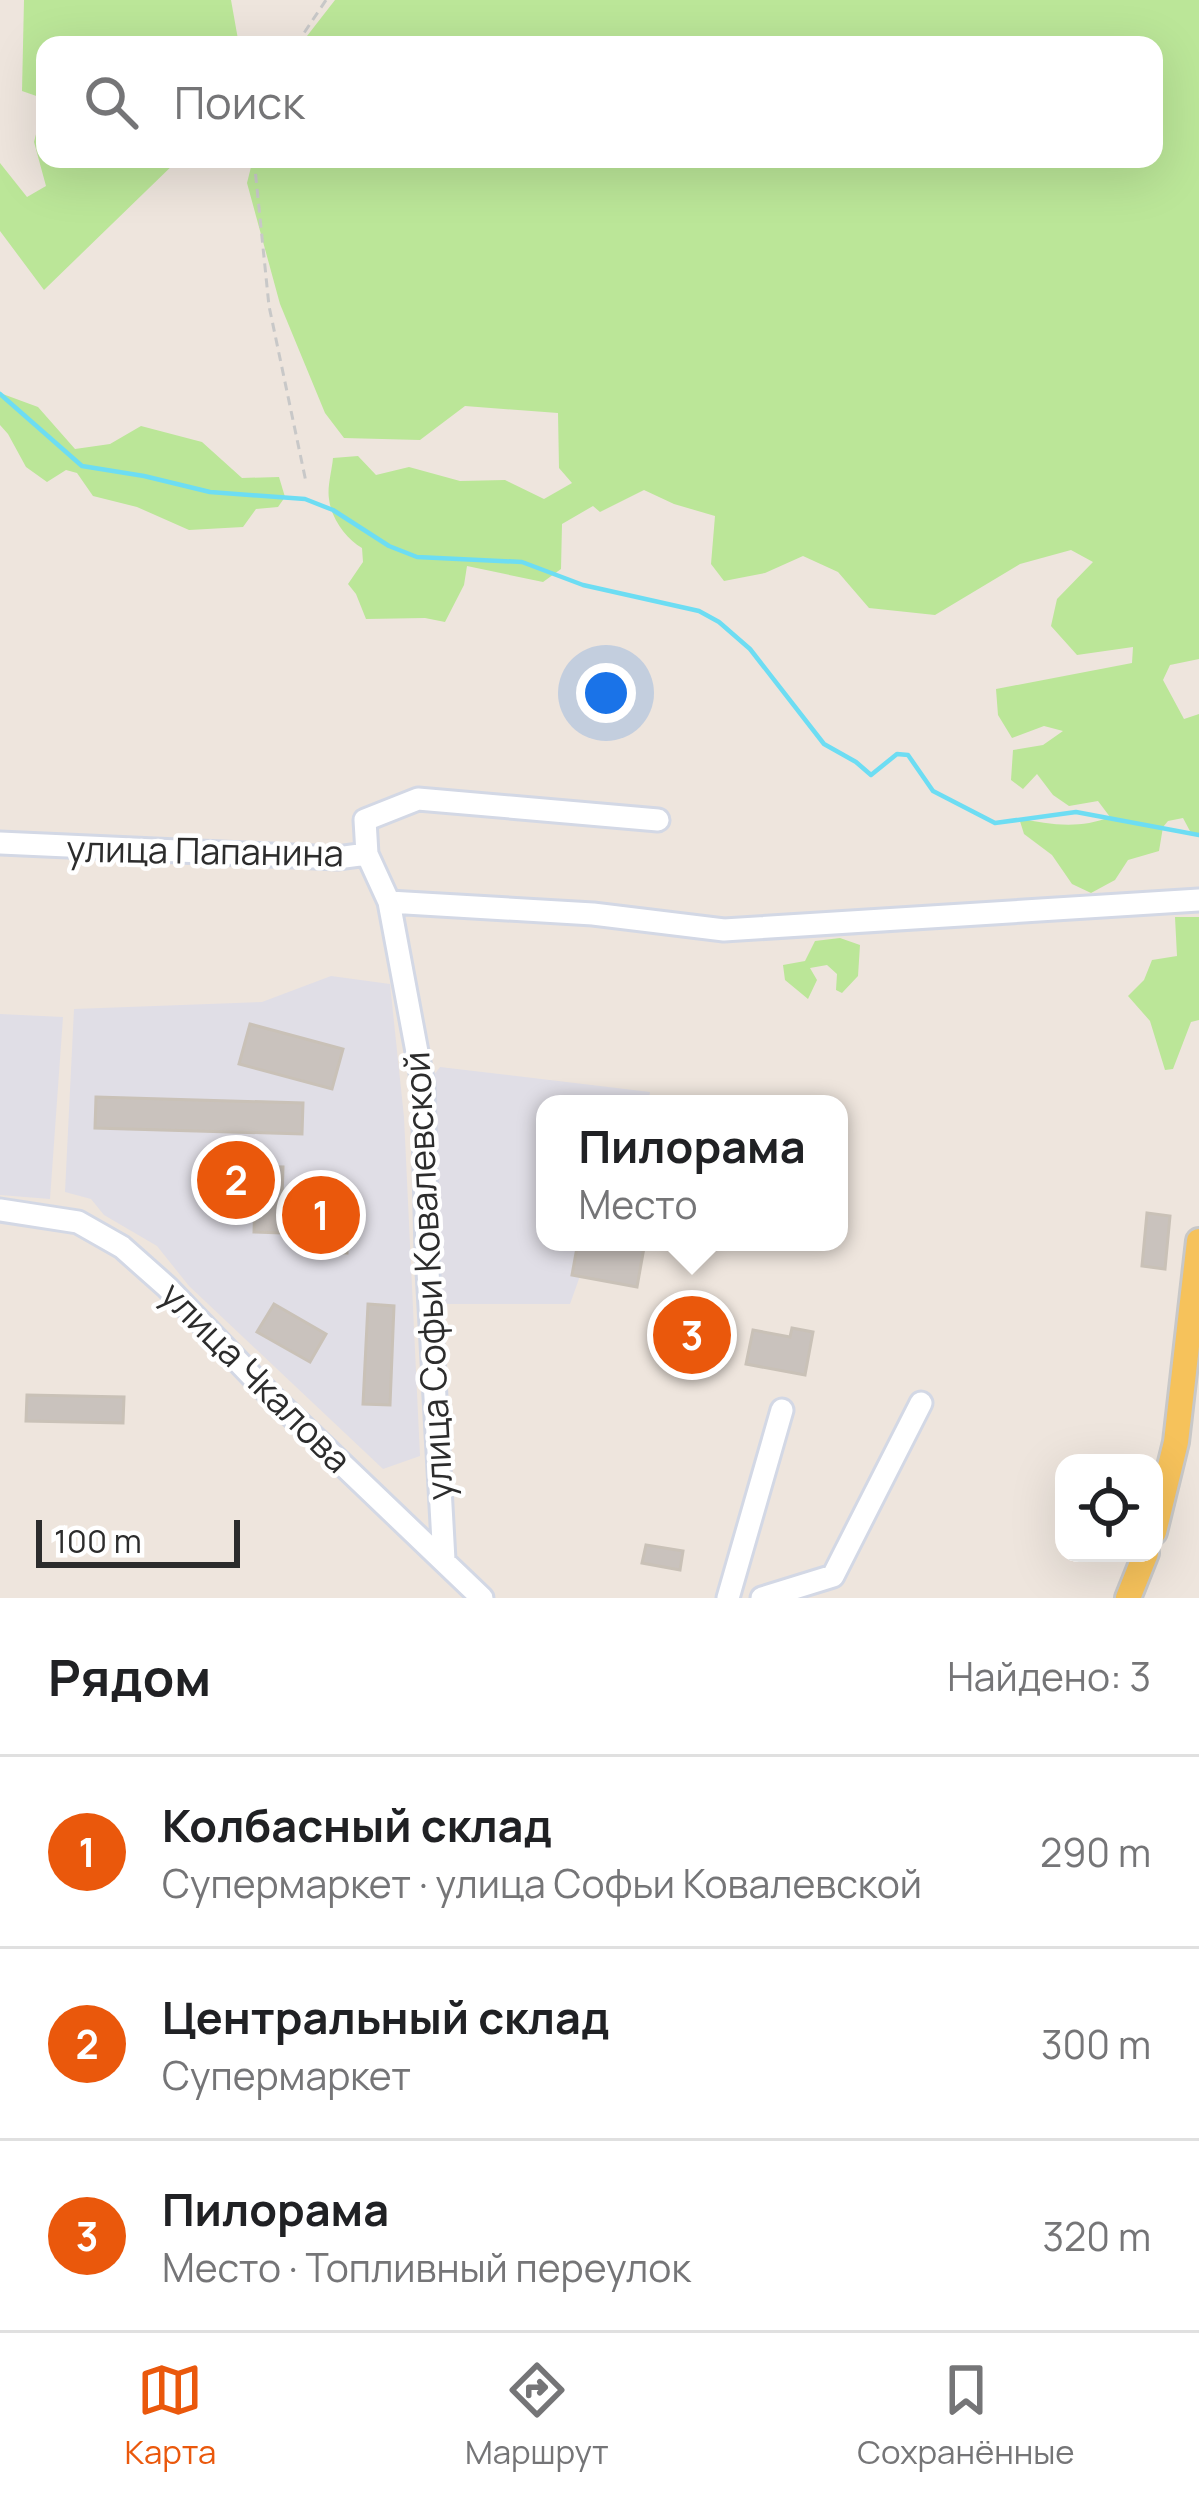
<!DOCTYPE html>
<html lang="ru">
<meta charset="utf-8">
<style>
body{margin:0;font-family:Manrope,sans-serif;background:#f6f6f6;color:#202124}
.controls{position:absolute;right:36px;bottom:36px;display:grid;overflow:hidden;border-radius:24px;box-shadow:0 12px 48px #0002}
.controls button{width:108px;height:108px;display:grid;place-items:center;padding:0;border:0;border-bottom:3px solid #e0e0e0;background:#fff;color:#202124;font:60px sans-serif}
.scale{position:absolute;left:36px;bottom:30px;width:204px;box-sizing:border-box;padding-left:12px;border:6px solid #2c2c2c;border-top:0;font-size:33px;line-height:42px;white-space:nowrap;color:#2c2c2c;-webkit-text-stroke:9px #fff;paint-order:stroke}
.you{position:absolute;left:606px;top:693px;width:42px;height:42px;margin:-30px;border:9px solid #fff;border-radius:50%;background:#1a73e8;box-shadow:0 0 0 18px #1a73e833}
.badge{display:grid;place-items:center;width:78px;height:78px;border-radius:50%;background:#ea580c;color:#fff;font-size:39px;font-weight:700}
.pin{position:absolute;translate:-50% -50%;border:6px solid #fff;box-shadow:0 3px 12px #0006}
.popup{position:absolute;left:536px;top:1095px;width:312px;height:156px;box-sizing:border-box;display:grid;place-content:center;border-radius:24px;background:#fff;filter:drop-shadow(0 3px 9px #0005);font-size:39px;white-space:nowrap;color:#757577}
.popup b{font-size:45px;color:#202124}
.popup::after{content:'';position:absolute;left:50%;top:100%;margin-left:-24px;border:24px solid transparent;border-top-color:#fff}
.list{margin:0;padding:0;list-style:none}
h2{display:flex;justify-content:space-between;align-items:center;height:156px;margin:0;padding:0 48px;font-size:51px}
h2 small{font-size:39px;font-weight:400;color:#757577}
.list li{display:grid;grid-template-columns:78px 1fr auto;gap:36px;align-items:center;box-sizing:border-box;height:192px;padding:0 48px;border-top:3px solid #e0e0e0}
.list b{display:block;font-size:45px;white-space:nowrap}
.list p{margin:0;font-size:39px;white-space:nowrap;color:#757577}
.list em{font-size:39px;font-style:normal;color:#757577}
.icon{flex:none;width:66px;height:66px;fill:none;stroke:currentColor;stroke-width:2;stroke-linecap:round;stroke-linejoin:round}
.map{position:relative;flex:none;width:1199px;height:1598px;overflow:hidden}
.search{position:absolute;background:#fff;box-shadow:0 12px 48px #0002;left:36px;right:36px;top:36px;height:132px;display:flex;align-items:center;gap:30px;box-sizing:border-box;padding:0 42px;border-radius:24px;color:#757577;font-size:45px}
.sheet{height:732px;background:#fff}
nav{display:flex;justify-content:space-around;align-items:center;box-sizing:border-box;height:168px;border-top:3px solid #e0e0e0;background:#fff;font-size:33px;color:#757577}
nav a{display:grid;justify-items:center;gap:6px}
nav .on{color:#ea580c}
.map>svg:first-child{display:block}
</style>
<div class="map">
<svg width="1199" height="1598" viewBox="0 0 1199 1598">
<rect width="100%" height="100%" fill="#eee5dd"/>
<!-- industrial -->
<path fill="#e0dee6" d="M331,976l59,8 14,133 16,339 -37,13 -194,-183 -32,-40 -53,-31 -13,-16 -26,-7 9,-183 188,-7z
M0,1014l63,3 -13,182 -50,-4z
M440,1067l210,25 -2,12h-103v138h76l-41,34 -10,28h-127l-12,-225z"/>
<!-- green -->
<path fill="#bbe698" d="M24,0h207l8,45h-194v114h134l-135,131 -44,-59v-68l27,34 19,-11 -12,-44 11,-43 -23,-8z
M335,0h864v659l-29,6 -7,15 21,39 15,-5v121l-8,-2 -8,-15 -15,3 -5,6 -4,24 -31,9 -13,20 -24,13 -19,-9 -20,-29 -28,-21 -5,-16c31,7 61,11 91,-1l-12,-16 -29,5 -16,-11 -16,-21 -14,15 -12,-9 2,-30 30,-5 20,-14 -19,-5 -32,12 -14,-23 -2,-26 136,-26 1,-16 -56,8 -26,-29 6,-27 36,-37 -22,-12 -51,14 -85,51 -66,-7 -31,-36 -35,-16 -38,17 -41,8 -13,-17 4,-48 -41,-12 -30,-14 -44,22 -7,-6 -31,18 -1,45 -18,13 -76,-16 -3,19 -19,37 -20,-4 -59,1 -10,-25 -8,-10 15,-22 -1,-14c-16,-9 -31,-30 -33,-49 -2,-12 3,-29 4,-41l25,-2 18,19 33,-8 51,14 45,-1 39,19 28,-16 -13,-15 -1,-55 -93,-7 -45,34 -76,-2 -19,-25 -45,-109 -33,-121 6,-24h901v-114h-854z
M0,393l38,14 37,42 35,-5 31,-18 61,16 40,36 37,-1 6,20 -7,10 -22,2 -13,18 -54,3 -52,-23 -44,-11 -16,-23 -11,-3 -19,12 -21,-15 -18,-33 -8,-9z
M1175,917h24v103l-8,2 -18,47 -8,1 -15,-49 -22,-25 16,-16 8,-20 25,-4z
M840,938l20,7 -2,31 -16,17 -6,-3 1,-16 -10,-9 -17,3 7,12 -9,19 -23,-19 -2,-15 22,-4 10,-20z"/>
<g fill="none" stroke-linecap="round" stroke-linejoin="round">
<!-- stream -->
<path stroke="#6dddf3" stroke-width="4.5" d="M0,394l82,72 62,10 66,16 95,7 28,11 56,36 28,11 105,5 61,23 116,26 20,11 31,27 74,95 32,18 15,13 26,-21 11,1 25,36 62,32 81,-11 123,23"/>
</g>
<!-- building -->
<path fill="#c9c2bd" stroke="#c9c1b7" stroke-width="3" d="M250,1024l93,25 -11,40 -93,-25z
M96,1097l207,6 -1,31 -207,-6z
M205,1165l78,2 -2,66 -27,-1 1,-33 -51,-2z
M311,1186l38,1 -2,66 -38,-1z
M1147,1213l23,3 -5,53 -23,-3z
M578,1242h67l-8,45 -65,-12z
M680,1303l37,5 -13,61 -36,-8z
M274,1304l52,30 -16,28 -53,-30z
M368,1304l26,2 -4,99 -27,-1z
M792,1328l21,4 -8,43 -59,-11 7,-34 37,7z
M27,1395l97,2 -1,26 -97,-2z
M646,1545l37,6 -3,19 -38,-7z"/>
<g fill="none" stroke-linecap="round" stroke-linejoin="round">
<!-- minor casing -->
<g stroke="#d3d8e5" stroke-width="27">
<path id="minor" d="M0,843l337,15 30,-4 -2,-34 53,-21 240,21
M367,854l22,48 34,182 4,169 17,307
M389,902l204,12 131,16 475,-30
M0,1210l78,12 44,25 45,40 104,109 211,202
M728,1598l54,-188
M762,1598l71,-22 88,-173"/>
</g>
<!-- major casing -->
<g stroke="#c8c8c8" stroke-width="30">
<path id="major" d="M1154,1532l22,-90 23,-201
M1128,1598l18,-45"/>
</g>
<!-- path -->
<path stroke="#c8c8c8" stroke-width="3" stroke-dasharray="9 6" stroke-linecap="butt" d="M296,45l30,-45
M254,159l15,147 37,176"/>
<!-- minor -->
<use href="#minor" stroke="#fff" stroke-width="21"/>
<!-- major -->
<use href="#major" stroke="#f6c25b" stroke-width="24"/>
</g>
<g text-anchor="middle" stroke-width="9" stroke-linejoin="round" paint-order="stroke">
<!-- street labels -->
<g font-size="36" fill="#2c2c2c" stroke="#fff">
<text transform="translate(205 851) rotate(1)" y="13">улица Папанина</text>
<text transform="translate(428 1276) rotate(-93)" y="13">улица Софьи Ковалевской</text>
<text transform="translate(256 1377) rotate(45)" y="13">улица Чкалова</text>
</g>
</g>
</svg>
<div class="controls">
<button><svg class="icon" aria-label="locate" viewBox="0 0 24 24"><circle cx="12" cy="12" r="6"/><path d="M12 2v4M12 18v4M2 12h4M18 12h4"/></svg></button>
</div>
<div class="scale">100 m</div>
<div class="you"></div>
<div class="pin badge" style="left:321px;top:1215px">1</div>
<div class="pin badge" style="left:236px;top:1180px">2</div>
<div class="pin badge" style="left:692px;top:1335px">3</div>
<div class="popup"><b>Пилорама</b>Место</div>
<div class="search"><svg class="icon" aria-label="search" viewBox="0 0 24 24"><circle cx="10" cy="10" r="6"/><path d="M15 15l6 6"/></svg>Поиск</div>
</div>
<section class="sheet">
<h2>Рядом<small>Найдено: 3</small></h2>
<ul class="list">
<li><span class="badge">1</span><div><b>Колбасный склад</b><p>Супермаркет · улица Софьи Ковалевской</p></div><em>290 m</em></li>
<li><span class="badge">2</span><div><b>Центральный склад</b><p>Супермаркет</p></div><em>300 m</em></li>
<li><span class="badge">3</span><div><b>Пилорама</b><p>Место · Топливный переулок</p></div><em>320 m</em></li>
</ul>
</section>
<nav>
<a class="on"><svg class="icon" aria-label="map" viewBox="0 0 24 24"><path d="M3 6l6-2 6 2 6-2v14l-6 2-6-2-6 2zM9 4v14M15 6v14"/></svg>Карта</a>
<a><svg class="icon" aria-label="directions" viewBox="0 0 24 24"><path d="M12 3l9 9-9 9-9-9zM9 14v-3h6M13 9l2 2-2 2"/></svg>Маршрут</a>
<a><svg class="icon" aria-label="saved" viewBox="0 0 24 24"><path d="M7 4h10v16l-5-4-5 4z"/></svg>Сохранённые</a>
</nav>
